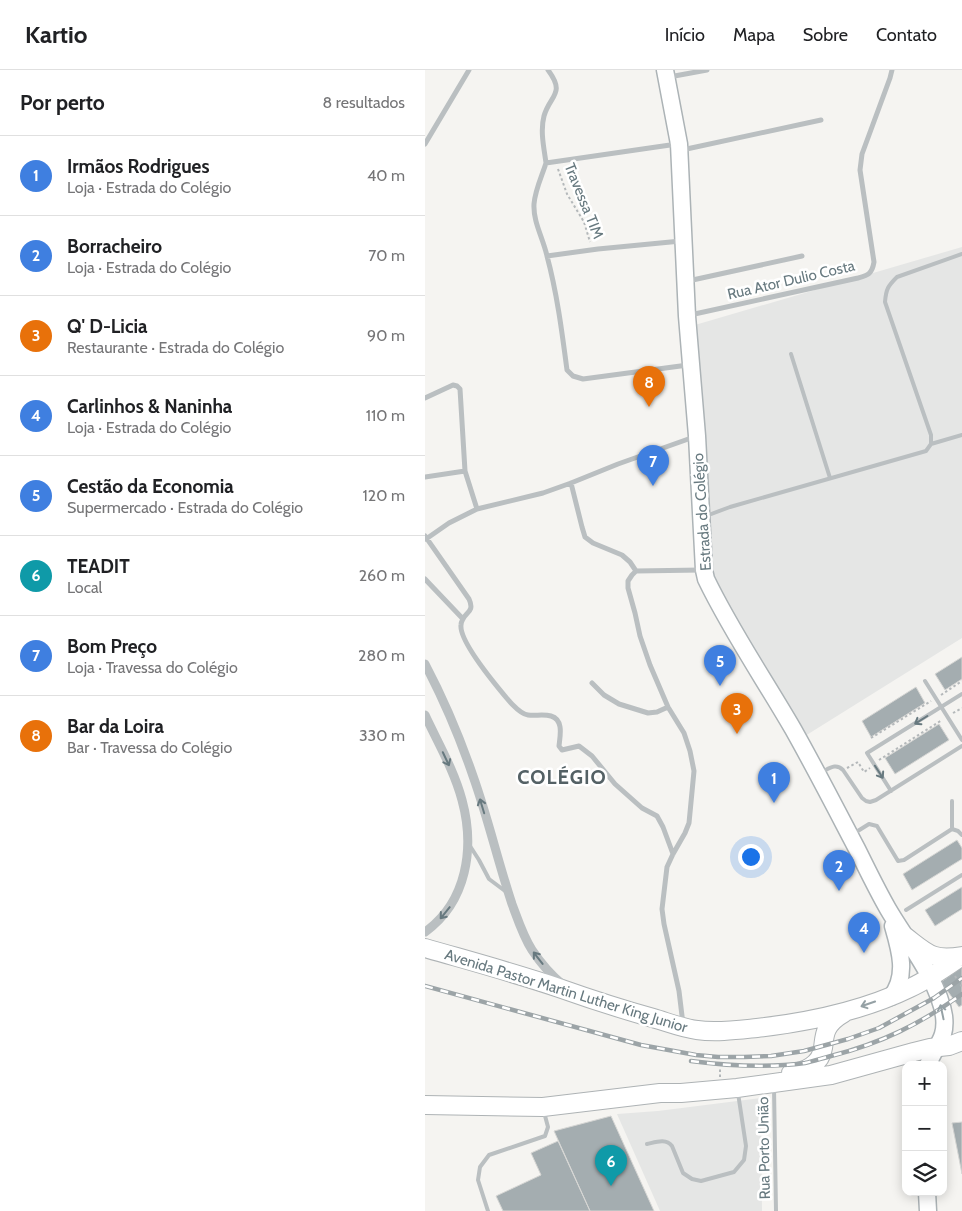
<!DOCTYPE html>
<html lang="pt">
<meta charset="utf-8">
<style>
body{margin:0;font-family:Cabin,sans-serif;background:#f6f6f6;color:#202124}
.controls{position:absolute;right:15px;bottom:15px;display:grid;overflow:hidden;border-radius:10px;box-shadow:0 2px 12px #0003}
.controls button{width:45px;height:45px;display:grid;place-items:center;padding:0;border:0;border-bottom:1px solid #e0e0e0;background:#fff;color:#202124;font:25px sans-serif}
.you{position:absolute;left:325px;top:786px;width:18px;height:18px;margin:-12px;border:4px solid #fff;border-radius:50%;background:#1a73e8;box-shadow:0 0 0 8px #1a73e833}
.badge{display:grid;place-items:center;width:32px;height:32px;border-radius:50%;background:#d13c35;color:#fff;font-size:16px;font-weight:700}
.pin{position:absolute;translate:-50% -41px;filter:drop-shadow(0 1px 2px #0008)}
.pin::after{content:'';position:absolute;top:26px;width:18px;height:15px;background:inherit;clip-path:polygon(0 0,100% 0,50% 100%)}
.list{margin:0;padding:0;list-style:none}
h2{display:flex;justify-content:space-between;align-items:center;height:65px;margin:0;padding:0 20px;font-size:21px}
h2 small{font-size:16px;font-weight:400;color:#757577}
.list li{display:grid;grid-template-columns:32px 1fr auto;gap:15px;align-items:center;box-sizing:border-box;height:80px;padding:0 20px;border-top:1px solid #e0e0e0}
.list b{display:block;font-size:19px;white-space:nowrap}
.list p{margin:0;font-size:16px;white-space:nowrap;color:#757577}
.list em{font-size:16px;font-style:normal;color:#757577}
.icon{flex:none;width:28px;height:28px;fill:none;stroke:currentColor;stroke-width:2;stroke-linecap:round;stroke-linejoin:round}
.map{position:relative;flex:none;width:537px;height:1141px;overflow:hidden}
header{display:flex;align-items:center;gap:30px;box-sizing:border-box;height:70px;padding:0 25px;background:#fff;border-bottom:1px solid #e0e0e0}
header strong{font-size:24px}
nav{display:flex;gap:28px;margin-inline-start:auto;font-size:18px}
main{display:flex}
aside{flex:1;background:#fff}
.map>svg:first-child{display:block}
</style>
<header>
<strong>Kartio</strong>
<nav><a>Início</a><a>Mapa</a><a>Sobre</a><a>Contato</a></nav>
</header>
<main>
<aside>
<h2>Por perto<small>8 resultados</small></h2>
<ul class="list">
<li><span class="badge" style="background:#3f7fe0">1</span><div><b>Irmãos Rodrigues</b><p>Loja · Estrada do Colégio</p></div><em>40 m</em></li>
<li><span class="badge" style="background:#3f7fe0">2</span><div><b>Borracheiro</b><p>Loja · Estrada do Colégio</p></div><em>70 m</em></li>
<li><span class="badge" style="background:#e8710a">3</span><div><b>Q' D-Licia</b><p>Restaurante · Estrada do Colégio</p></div><em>90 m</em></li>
<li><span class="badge" style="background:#3f7fe0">4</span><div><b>Carlinhos &amp; Naninha</b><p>Loja · Estrada do Colégio</p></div><em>110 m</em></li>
<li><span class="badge" style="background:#3f7fe0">5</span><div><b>Cestão da Economia</b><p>Supermercado · Estrada do Colégio</p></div><em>120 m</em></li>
<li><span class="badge" style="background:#0f9aa8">6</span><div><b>TEADIT</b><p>Local</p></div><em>260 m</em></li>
<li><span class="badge" style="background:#3f7fe0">7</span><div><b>Bom Preço</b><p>Loja · Travessa do Colégio</p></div><em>280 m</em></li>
<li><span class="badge" style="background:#e8710a">8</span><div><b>Bar da Loira</b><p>Bar · Travessa do Colégio</p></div><em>330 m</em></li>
</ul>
</aside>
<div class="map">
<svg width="537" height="1141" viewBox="0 0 537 1141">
<rect width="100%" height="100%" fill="#f5f4f1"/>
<!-- built -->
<path fill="#e5e6e5" d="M537,177v391l-157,98 -95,-155 -15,-256z
M336,1028l1,113h-102l-43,-97 41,-3z"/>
<!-- building -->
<path fill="#a4adb0" stroke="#d6d6d4" d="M537,587v22l-17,11 -10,-16z
M491,617l9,16 -54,34 -9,-16z
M514,654l10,16 -54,34 -10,-16z
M532,770l5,8v11l-50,31 -9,-16z
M537,817v22l-27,17 -10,-16z
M537,897v38l-3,2 -18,-25z
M186,1046l43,95h-64l-36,-80z
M537,1052v52l-10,-51z
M133,1071l32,70h-87l-7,-15 45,-21 -10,-22z"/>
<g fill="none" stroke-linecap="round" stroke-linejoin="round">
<!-- secondary casing -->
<g stroke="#acb3b6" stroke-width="19">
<path id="secondary" d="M240,0l14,74 8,172 10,120 7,134 2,9c25,52 58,100 87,150 22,39 43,80 64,120 10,20 20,41 31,60 18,31 51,72 56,107 3,24 -9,29 -16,49
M466,927c17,-21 9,-47 2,-71
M502,1122l1,19"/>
</g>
<!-- primary casing -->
<g stroke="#aeb3b5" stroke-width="20">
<path id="primary" d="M481,867c22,17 27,24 56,19
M0,878c45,13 90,25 134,40 31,11 62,21 94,30 14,4 29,10 44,12 19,3 41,0 60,-2 52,-6 106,-17 153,-40 19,-9 35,-20 52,-32
M366,1003c14,-1 30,-9 32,-25 1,-7 1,-13 4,-19 4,-8 10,-12 17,-16
M0,1035l118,2 117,-14h21l56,-5 94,-13 83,-23 16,-4 19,-2 13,-5"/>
</g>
<!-- path -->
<path stroke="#b4b8ba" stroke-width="2" stroke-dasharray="2.5 2.5" stroke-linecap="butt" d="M133,99l9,25 17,28 6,20
M516,625l21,-14
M528,643l9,-5
M446,668l60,-37
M454,690l63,-40
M422,698l11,-6 6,10 6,-4
M530,906l7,11
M295,1007v-9"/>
<!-- service -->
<path stroke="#babfc1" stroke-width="4" d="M366,284l39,124
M506,374l31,-9
M281,446l24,-9 196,-56 5,-7v-9l-46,-133c1,-13 3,-16 12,-25l65,-23
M500,611l37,59
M397,702c8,-4 14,-9 21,-2l19,28 4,3 4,1 6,-2 86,-54
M466,721l-24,-38 95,-59
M527,759v-28
M428,764l16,-10 8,2 21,35 6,-1 48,-31 6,2 4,4
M45,776l9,14 10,19 16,12
M481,840l56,-35
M349,1018l2,123
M222,1074c9,-2 19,-6 25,2l11,27 9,6 9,2 33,-9 10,-12 2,-14 -8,-53
M63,1141l-10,-31 2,-13 9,-12 56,-19 3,-9 -4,-15"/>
<!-- minor -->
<path stroke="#babfc1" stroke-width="5" d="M244,7l38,-7
M0,74l44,-74
M252,74l-131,19c-4,13 -11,27 -12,41 -1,18 9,34 13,52 10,37 15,76 20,114l6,6 10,3 105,-14
M257,80l139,-30
M121,93c-2,-15 -6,-32 -2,-47 6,-21 22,-22 4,-46
M122,186l51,-7 83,-8
M263,211l114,-25
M265,245l168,-37c10,-3 14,-4 16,-16l-14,-92 2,-16 28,-76 2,-8
M0,328l28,-13 4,1 3,3 5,82 12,38
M0,407l40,-6
M146,413l11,44 3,10 8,6 29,12 8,7 6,9 65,-1
M0,466l44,63c7,15 -7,13 -8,26 -2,17 38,64 49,77 5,5 11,12 18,13 7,1 16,-1 23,1 13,4 9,20 8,30l3,4 17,-4 13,10 23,28 27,24 15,8 6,11 10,27
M1,469l23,-16 28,-14 66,-16 28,-10 47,-19 76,-27
M211,501l-4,4 -4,6v7l7,25 5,23 10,29 18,42 16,26 6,18 4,20 -5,52 -4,10 -12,21 -6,13 -5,42 2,15 15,67 4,33
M0,509l38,40
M167,613l12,12 15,9 29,9 9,-1 11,-5"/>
<!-- tertiary -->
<path stroke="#babfc1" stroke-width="9" d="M0,594c19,36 35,74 48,112 15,42 25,86 39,128 6,16 11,32 20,46 8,12 19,25 30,34
M0,645c13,28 29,55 37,85 13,48 5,102 -37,132"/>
<!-- secondary -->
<use href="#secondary" stroke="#fff" stroke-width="16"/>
<!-- primary -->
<use href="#primary" stroke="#fff" stroke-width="18"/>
<!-- rail casing -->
<g stroke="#9ca4a7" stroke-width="4.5">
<path id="rail" d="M0,916l216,59 55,10 22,2h26l27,-1 33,-5 44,-12 31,-11 55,-30 28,-20
M266,991c38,5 76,7 114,2 9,-2 18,-5 26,-7 51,-13 89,-32 131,-62"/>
</g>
<!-- rail -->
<use href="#rail" stroke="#fff" stroke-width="2.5" stroke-dasharray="8" stroke-linecap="butt"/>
</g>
<!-- one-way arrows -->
<defs><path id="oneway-shaft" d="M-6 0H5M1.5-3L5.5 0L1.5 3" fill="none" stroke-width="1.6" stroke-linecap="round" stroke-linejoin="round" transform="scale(1.25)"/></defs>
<g stroke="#67797f">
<use href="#oneway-shaft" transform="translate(496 650) rotate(148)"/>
<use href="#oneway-shaft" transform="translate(21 689) rotate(65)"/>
<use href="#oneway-shaft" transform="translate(454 702) rotate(57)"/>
<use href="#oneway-shaft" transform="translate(57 736) rotate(-107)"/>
<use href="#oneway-shaft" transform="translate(20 843) rotate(129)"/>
<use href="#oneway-shaft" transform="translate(113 888) rotate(-128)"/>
</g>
<g stroke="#95a1a5">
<use href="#oneway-shaft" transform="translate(443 934) rotate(161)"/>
<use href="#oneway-shaft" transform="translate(517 942) rotate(-102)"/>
</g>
<g text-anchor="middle" stroke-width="5" stroke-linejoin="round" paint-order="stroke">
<!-- street labels -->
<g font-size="15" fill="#67797f" stroke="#fff">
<text transform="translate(159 131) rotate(68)" y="5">Travessa TIM</text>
<text transform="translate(366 210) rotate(-13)" y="5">Rua Ator Dulio Costa</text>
<text transform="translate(277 442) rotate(-94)" y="5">Estrada do Colégio</text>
<text transform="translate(141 921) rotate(17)" y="5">Avenida Pastor Martin Luther King Junior</text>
<text transform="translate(339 1078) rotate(-91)" y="5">Rua Porto União</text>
</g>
<!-- district labels -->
<g font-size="20" font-weight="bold" letter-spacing="1" fill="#546165" stroke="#fff">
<text x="137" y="714">COLÉGIO</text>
</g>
</g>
</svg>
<div class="controls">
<button>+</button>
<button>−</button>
<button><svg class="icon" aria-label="layers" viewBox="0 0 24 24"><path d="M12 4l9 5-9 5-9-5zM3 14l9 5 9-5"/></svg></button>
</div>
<div class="you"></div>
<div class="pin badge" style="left:349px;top:733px;background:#3f7fe0">1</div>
<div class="pin badge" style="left:414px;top:821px;background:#3f7fe0">2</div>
<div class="pin badge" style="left:312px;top:664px;background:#e8710a">3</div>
<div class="pin badge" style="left:439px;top:883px;background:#3f7fe0">4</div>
<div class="pin badge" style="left:295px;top:616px;background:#3f7fe0">5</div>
<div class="pin badge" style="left:186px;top:1116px;background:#0f9aa8">6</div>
<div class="pin badge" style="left:228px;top:416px;background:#3f7fe0">7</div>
<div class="pin badge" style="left:224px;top:337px;background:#e8710a">8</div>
</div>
</main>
